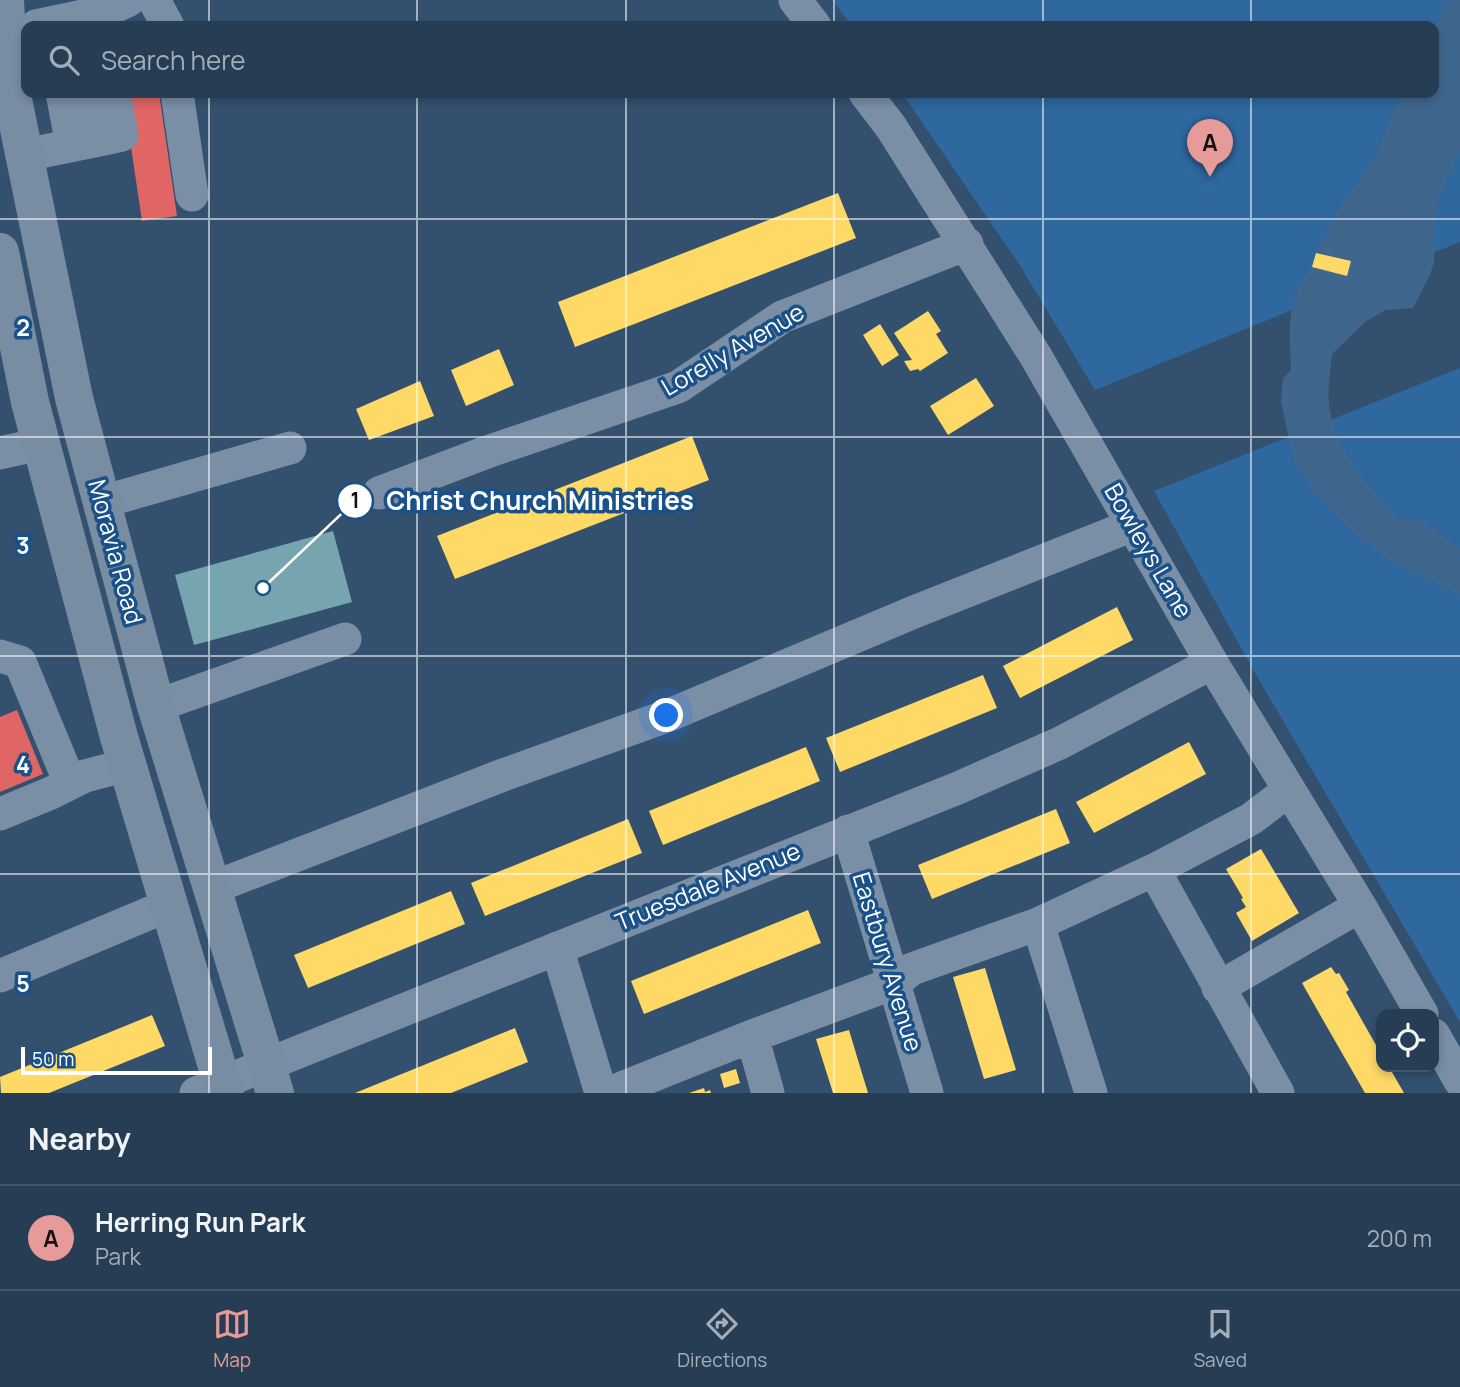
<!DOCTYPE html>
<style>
body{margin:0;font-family:Manrope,sans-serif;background:#32485d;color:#f1f3f6}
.controls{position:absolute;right:21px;bottom:21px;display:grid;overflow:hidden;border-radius:14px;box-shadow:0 4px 10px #0003}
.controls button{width:63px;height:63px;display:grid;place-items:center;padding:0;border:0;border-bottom:2px solid #42566a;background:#263d53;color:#f1f3f6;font:35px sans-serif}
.scale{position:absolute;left:21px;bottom:18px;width:191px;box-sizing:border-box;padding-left:7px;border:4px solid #fff;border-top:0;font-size:19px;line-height:24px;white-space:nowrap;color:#fff;-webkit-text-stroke:5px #1a5188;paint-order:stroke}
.you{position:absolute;left:667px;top:716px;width:24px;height:24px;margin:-18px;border:5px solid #fff;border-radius:50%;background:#1a73e8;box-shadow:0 0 0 10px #1a73e833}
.badge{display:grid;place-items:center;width:46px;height:46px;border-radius:50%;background:#e69b98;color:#111;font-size:23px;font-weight:700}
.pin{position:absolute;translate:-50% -58px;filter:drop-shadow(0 2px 4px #0008)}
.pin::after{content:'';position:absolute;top:37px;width:24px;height:21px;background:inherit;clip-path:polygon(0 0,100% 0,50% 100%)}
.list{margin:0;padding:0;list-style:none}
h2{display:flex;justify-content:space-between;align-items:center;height:91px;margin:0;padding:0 28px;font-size:30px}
h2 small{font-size:23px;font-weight:400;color:#a4aeb8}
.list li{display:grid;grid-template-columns:46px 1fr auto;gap:21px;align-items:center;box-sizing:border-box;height:105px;padding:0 28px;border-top:2px solid #42566a}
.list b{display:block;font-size:26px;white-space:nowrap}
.list p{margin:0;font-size:23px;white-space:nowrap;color:#a4aeb8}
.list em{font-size:23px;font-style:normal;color:#a4aeb8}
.icon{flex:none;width:38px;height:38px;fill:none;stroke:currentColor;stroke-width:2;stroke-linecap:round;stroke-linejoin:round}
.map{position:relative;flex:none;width:1460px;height:1093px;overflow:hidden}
.search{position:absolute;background:#263d53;box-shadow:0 4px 10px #0003;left:21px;right:21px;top:21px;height:77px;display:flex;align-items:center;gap:18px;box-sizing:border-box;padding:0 24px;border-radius:14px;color:#a4aeb8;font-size:26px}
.sheet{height:196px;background:#263d53}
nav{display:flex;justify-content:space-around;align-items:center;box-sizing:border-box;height:98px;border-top:2px solid #42566a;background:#263d53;font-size:19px;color:#a4aeb8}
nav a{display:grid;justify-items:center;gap:4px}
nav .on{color:#e69b98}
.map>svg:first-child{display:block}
</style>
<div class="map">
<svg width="1460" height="1093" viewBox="0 0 1460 1093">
<rect width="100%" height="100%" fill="#33516f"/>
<!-- green -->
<path fill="#2e689f" d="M832,0h628v242l-365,148 -74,-123 -119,-174h532v-67h-582z
M1460,368v654l-205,-349 -101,-182z"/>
<!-- water -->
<path fill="#3f678e" d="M1448,0h12v150l-25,57 -1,55 -4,13 -17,33 -28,2 -20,12 -33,32c-1,16 -5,34 -3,50 5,46 38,80 67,113l24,3 40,28v46l-70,-33 -39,-31 -39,-42 -18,-27 -13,-59 2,-23 8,-9c-1,-39 -6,-71 21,-103l35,9 3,-15 -34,-8 23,-44 39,-55 11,-34 15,-27h30v-66z"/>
<!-- homes -->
<path fill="#ffd966" d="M838,193l18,45 -281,109 -17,-45z
M1316,253l35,8 -4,15 -35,-9z
M928,311l13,20 -5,3 12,19 -28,18 -2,-2 -8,2 -6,-10 8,-1 -18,-27z
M880,324l19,31 -17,11 -19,-31z
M499,349l15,36 -48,21 -15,-36z
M976,378l18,28 -46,29 -18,-29z
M420,381l14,35 -65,24 -13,-31z
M692,436l17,44 -254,99 -18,-43z
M1117,607l16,33 -113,58 -17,-32z
M983,675l14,33 -157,64 -14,-34z
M1189,742l17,32 -112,59 -18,-31z
M806,747l14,34 -157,64 -14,-34z
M1056,809l14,34 -138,56 -14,-34z
M628,819l14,34 -157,63 -14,-33z
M1261,849l38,64 -47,28 -16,-28 10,-6 -5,-8 2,-1 -17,-29z
M451,891l14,33 -157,64 -14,-33z
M808,910l13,33 -177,71 -13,-33z
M1331,967l5,7 3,-1 10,17 -3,2 35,62v13h8l15,26h-39l-42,-73 -21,-37z
M985,968l31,102 -32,9 -31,-102z
M152,1015l13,31 -116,47h-48l-1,-16z
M515,1028l13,34 -20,8 -57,23h-96z
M849,1030l12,40 7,23h-35l-17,-54z
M736,1069l4,14 -16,5 -4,-14z
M704,1088l1,4 5,-2 1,3h-22z"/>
<!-- shops -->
<path fill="#e06666" d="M123,93h36l18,123 -35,5z
M17,710l26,64 -43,18v-75z"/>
<!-- public -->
<path fill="#76a5af" d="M333,531l19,71 -158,43 -19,-70z"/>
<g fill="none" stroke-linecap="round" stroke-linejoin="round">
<!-- minor -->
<path stroke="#7a8fa5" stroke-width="33" d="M154,0l14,26
M795,0l20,26
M36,26l70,-15 23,-11
M62,93l10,52
M177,93l15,102
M865,93l26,34 144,228 177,308 148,243 62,108
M94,141l28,-6 -8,-42
M25,155l69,-14 -8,-48
M0,453l41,-9
M379,493l108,-41 191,-65 104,-70 185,-73
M102,502l188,-54
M0,656l20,6 50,121
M156,706l189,-67
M0,814l51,-21 34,-17 42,-11
M848,831l79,262
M1154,870l124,223
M212,888l291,-113 164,-59 247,-104 219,-87
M1038,924l53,169
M557,948l44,145
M0,976l169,-71
M1218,988l142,-82
M1434,1035l26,46
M752,1036l16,57
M196,1093l762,-305 102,-45 152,-80
M609,1093l143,-57 142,-53 18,-14 126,-45 116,-54 97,-51 38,-29"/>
<!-- major -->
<path stroke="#798da2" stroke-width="38" d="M5,0l4,80 65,318 82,308 119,387
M0,252l30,150 89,335 106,356"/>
</g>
<!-- grid -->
<path fill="none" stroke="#fff" stroke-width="2" stroke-opacity="0.55" d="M209,0v26M417,0v26M626,0v26M834,0v26M1043,0v26M1251,0v26M209,93v1000M417,93v1000M626,93v1000M834,93v1000M1043,93v1000M1251,93v1000M0,219h1460M0,437h1460M0,656h1460M0,874h1460"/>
<g text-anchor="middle" stroke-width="7" stroke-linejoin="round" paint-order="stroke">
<!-- street labels -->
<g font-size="24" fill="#fff" stroke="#1a5188">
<text transform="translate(733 350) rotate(-30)" y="8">Lorelly Avenue</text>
<text transform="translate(1148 551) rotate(60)" y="8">Bowleys Lane</text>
<text transform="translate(115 552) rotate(75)" y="8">Moravia Road</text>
<text transform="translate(708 887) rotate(-22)" y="8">Truesdale Avenue</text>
<text transform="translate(887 962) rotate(73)" y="8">Eastbury Avenue</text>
</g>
</g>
<g font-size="23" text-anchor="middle" font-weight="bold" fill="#fff" stroke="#1a5188" stroke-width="7" stroke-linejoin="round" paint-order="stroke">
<text x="23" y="336">2</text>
<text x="23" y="554">3</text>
<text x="23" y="773">4</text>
<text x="23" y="992">5</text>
</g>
<!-- callouts -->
<path fill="none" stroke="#fff" stroke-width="2.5" d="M263 588L355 501"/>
<g fill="#fff" stroke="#1a5188" stroke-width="2.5">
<circle cx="263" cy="588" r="7"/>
<circle cx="355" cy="501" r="18"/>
</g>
<g font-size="21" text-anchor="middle" font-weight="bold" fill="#111">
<text x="355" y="508">1</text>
</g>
<g font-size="26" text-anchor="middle" font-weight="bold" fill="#fff" stroke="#1a5188" stroke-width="7" stroke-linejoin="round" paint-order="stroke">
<text x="540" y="510">Christ Church Ministries</text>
</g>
</svg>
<div class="controls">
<button><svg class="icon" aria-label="locate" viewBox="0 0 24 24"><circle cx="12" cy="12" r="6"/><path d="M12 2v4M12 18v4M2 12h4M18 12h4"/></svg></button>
</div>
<div class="scale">50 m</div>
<div class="you"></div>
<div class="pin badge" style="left:1210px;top:177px">A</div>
<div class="search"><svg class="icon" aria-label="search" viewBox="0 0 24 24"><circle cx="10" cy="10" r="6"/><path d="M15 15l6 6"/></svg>Search here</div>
</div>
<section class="sheet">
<h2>Nearby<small></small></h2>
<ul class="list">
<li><span class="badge">A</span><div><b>Herring Run Park</b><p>Park</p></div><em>200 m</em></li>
</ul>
</section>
<nav>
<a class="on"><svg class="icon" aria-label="map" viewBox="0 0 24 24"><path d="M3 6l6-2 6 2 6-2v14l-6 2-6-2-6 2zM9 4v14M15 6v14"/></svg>Map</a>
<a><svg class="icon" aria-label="directions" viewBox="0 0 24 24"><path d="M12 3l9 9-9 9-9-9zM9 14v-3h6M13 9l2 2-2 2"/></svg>Directions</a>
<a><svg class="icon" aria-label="saved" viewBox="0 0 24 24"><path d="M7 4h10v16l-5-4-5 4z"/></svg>Saved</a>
</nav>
